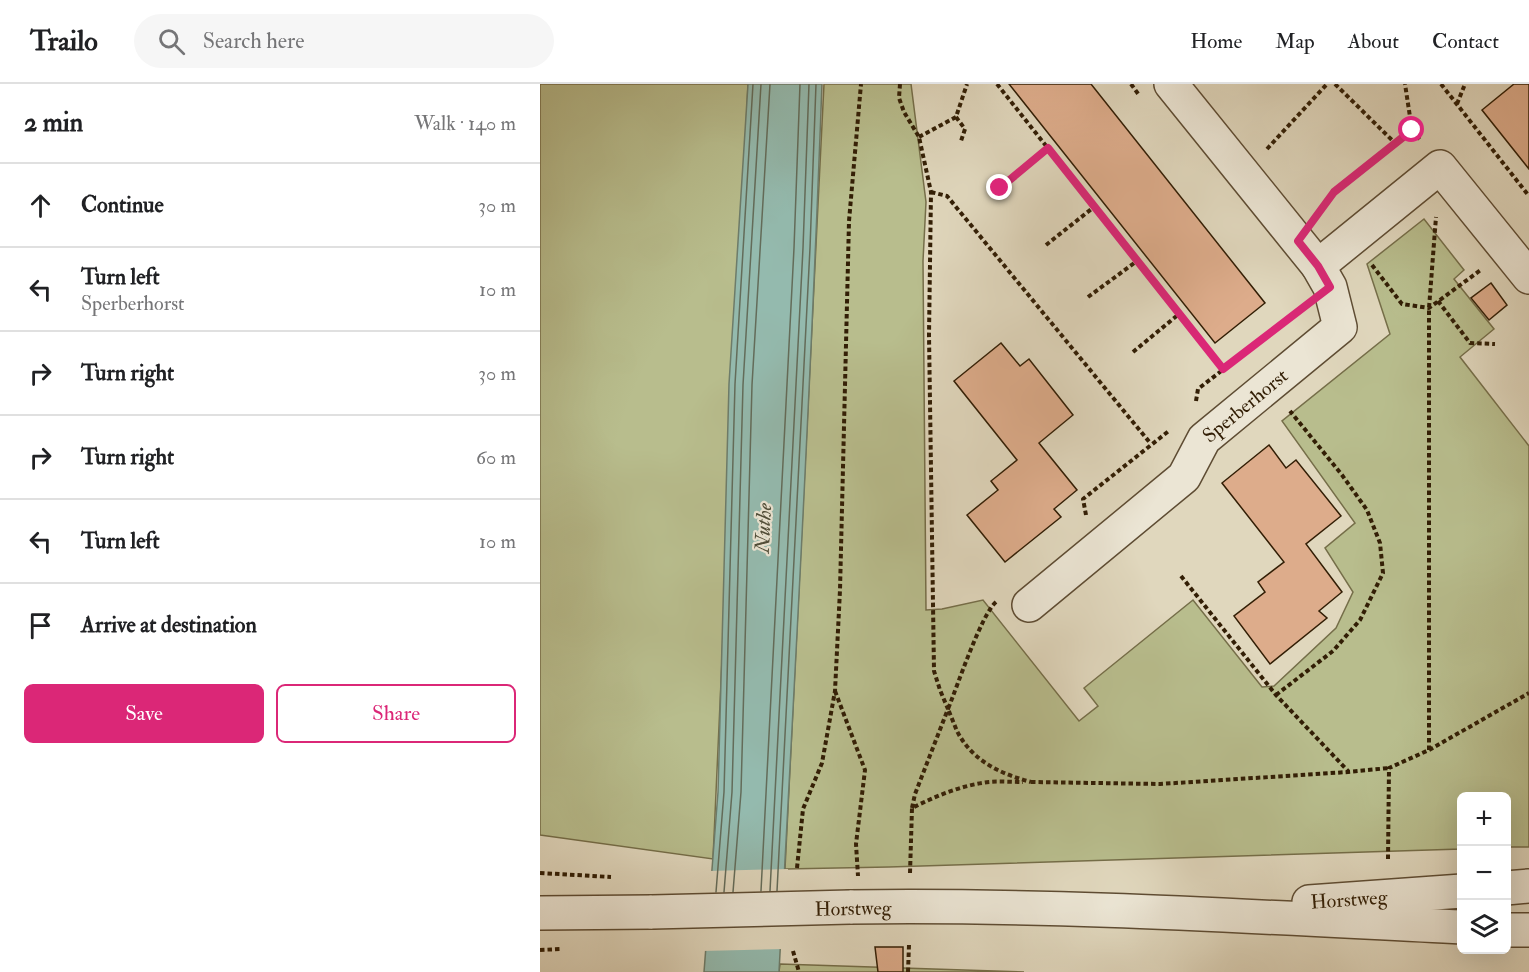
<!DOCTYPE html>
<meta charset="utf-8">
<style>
body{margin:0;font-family:"IM FELL Double Pica",serif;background:#f6f6f6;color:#202124}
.controls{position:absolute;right:18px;bottom:18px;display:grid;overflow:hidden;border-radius:9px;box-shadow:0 6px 24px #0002}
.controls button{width:54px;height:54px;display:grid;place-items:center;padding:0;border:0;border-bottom:2px solid #e0e0e0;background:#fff;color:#202124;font:30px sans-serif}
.stop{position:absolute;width:18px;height:18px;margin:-14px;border:4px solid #db2777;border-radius:50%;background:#fff}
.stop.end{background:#db2777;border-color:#fff;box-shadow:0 2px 6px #0008}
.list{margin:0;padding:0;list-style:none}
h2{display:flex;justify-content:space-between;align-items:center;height:78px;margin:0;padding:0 24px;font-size:26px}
h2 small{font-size:20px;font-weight:400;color:#757577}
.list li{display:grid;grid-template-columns:39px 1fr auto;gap:18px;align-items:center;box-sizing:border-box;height:84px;padding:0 24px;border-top:2px solid #e0e0e0}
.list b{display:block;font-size:22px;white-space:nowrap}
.list p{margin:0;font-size:20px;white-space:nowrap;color:#757577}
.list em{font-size:20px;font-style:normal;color:#757577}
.actions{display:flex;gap:12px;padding:18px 24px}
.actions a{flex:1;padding:14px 0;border:2px solid #db2777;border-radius:9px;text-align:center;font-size:21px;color:#db2777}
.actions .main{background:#db2777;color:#fff}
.icon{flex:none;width:33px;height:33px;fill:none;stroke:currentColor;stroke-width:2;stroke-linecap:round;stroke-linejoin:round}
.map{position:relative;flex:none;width:989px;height:888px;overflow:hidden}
header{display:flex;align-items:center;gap:36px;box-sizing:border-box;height:84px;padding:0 30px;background:#fff;border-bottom:2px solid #e0e0e0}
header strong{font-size:28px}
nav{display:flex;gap:33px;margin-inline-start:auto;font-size:21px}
.search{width:420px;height:54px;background:#f6f6f6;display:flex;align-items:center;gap:15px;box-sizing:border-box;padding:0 21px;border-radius:33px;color:#757577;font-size:22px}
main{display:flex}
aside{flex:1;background:#fff}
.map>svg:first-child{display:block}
</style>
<header>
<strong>Trailo</strong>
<div class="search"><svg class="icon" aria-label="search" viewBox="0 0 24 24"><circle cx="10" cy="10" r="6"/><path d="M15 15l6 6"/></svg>Search here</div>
<nav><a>Home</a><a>Map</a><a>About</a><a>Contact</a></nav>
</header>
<main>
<aside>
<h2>2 min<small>Walk · 140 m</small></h2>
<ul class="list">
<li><svg class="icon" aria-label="ahead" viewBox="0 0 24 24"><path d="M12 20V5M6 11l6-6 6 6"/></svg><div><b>Continue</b></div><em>30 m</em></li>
<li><svg class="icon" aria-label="left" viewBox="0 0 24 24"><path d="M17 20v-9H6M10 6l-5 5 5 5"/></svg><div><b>Turn left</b><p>Sperberhorst</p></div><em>10 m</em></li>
<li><svg class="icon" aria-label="right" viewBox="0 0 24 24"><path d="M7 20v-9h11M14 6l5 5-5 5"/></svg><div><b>Turn right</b></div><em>30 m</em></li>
<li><svg class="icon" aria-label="right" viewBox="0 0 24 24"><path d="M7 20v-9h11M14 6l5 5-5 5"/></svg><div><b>Turn right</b></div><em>60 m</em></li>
<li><svg class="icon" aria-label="left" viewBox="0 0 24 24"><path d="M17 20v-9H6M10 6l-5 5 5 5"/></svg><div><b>Turn left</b></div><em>10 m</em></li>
<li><svg class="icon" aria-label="arrive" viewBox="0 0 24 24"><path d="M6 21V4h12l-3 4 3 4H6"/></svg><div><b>Arrive at destination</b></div></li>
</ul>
<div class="actions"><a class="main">Save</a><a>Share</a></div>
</aside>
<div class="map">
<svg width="989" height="888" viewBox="0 0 989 888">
<rect width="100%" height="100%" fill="#e0d7bd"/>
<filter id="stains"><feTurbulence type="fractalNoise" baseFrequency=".00333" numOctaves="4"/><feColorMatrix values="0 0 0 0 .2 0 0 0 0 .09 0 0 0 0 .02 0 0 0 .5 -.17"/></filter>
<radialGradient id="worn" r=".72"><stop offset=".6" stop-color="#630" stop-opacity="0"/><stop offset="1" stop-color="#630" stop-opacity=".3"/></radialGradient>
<!-- green -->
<path fill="#b8bd8d" stroke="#756e49" stroke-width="1.5" d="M0,0h208l-35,775 -173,-24z
M284,0h87l15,118 -3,59 3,349 16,-1 41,-9 96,121 19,-15 -14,-18 109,-88 69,87 12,-1 62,-58 17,-36 -28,-44 30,-25 -73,-102 108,-87 -23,-70 57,-45 40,51 -10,9 40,50 -34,28 69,89v401h-22l-1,-51h-44l-1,53 -572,18 -104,2z
M240,880l244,8h-245z"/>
<!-- water -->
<path fill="#94baae" stroke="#6d7c6a" stroke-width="1.5" d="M208,0h74c-11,296 -27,592 -43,888h-75l14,-180 11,-408z"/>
<!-- pier -->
<path fill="#e0d7bd" d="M248,785l-5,80 -81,2 7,-80z"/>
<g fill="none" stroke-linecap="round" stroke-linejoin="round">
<!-- shore -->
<path stroke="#636c5a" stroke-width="1.5" d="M221,807l33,-643 6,-164
M230,807l33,-643 6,-164
M237,807l33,-643 6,-164
M176,808l8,-100 11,-408 18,-300
M184,808l8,-100 11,-407 18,-301
M193,808l8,-100 11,-407 18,-301"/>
</g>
<!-- building -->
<path fill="#ddac8b" stroke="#321e05" stroke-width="1.5" d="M469,0h82l174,219 -50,40z
M974,0h15v85l-47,-59z
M951,199l16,22 -18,15 -18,-22z
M461,259l19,23 9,-7 44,56 -34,28 38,47 -23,19 7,8 -56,45 -38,-47 31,-25 -7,-9 26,-21 -63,-79z
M729,361l17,23 10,-8 45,56 -35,28 36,48 -23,19 8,7 -57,46 -36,-48 31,-24 -7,-10 26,-20 -62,-79z
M335,863h28v25h-25z"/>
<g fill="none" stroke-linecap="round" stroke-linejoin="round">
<!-- minor casing -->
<g stroke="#5e4c33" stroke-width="36">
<g id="minor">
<path d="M631,0l147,182"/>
<path id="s1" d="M489,521l155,-128 20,-38 136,-112 -10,-40 -12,-21 122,-99 89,110"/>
</g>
</g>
<!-- tertiary casing -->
<g stroke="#5e4c33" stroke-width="36">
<g id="tertiary">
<path d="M966,804l23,-2"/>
<path id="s2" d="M769,818l153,-11"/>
<path d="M310,823c204,-3 408,10 612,20"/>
<path d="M0,829l112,-1"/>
<path d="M966,846h23"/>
</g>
</g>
<!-- path -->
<path stroke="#321e05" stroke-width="4" stroke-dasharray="4.5 3" stroke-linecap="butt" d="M360,0l-1,14 5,14 15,25 12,55 -2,143 5,336 6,19 8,19 -33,85 -3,14
M457,0l226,285
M591,0l8,11
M795,0l61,60
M901,0l88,112
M917,20l8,-20
M416,33l9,12 -4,12
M872,46l9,11
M379,53l37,-20 11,-33
M727,65l60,-65
M460,104l47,-40
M391,108l16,4 204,248
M778,130l16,-22 78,-62 -7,-46
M506,161l48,-38
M832,181l30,39 27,4 53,-39
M548,213l49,-36
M898,217l32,42 25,1
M593,268l46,-38
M656,317l2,-12 105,-81
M546,431l-3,-16 87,-69
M641,492l95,119 72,76
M456,518c-15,13 -39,85 -48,107 3,7 6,15 9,22 15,30 44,43 74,51
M295,607l30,79 -9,74 2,32
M736,611l57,-44 27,-31 23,-47 -3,-30 -13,-33 -25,-35 -52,-64
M889,666v-442l7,-91
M491,698l129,2 188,-12 41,-4
M848,775l1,-91 40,-18 100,-57
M257,784l6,-59 19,-46 13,-72 5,-101 9,-369 12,-137
M0,789l71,4
M370,789l2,-65c24,-12 50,-23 77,-26 11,-1 23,0 34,0
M0,866l20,-1
M253,867l6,21
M368,888l1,-27"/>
<!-- minor -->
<use href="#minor" stroke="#ebe5d4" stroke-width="33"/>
<!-- tertiary -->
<use href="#tertiary" stroke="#ebe5d4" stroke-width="33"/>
<!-- tertiary-bridge casing -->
<g stroke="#5e4c33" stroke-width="36" stroke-linecap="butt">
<path id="tertiary-bridge" d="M112,828l198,-5"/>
</g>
<!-- tertiary-bridge -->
<use href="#tertiary-bridge" stroke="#ebe5d4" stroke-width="33"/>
</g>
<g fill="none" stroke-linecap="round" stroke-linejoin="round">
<!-- route -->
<path stroke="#db2777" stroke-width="8" d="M460,104l48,-40 175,221 107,-82 -12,-21 -20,-25 36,-49 78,-62"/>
</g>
<g text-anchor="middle" stroke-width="4.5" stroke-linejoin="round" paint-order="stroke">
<!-- street labels -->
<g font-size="20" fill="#321e05" stroke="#ebe5d4">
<text dy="7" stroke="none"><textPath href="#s1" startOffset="297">Sperberhorst</textPath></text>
<text dy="7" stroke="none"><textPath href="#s2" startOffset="40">Horstweg</textPath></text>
<text transform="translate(313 824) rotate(-1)" y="7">Horstweg</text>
</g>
<!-- water labels -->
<g font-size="21" font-style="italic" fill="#4f4d38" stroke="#ebe5d4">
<text transform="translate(223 444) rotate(-87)" y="7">Nuthe</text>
</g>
</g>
<rect width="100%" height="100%" filter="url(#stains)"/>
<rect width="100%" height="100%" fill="url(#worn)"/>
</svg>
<div class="controls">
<button>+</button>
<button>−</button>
<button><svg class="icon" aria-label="layers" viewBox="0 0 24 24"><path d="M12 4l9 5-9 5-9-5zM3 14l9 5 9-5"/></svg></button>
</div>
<div class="stop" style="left:872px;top:46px"></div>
<div class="stop end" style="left:460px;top:104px"></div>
</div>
</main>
